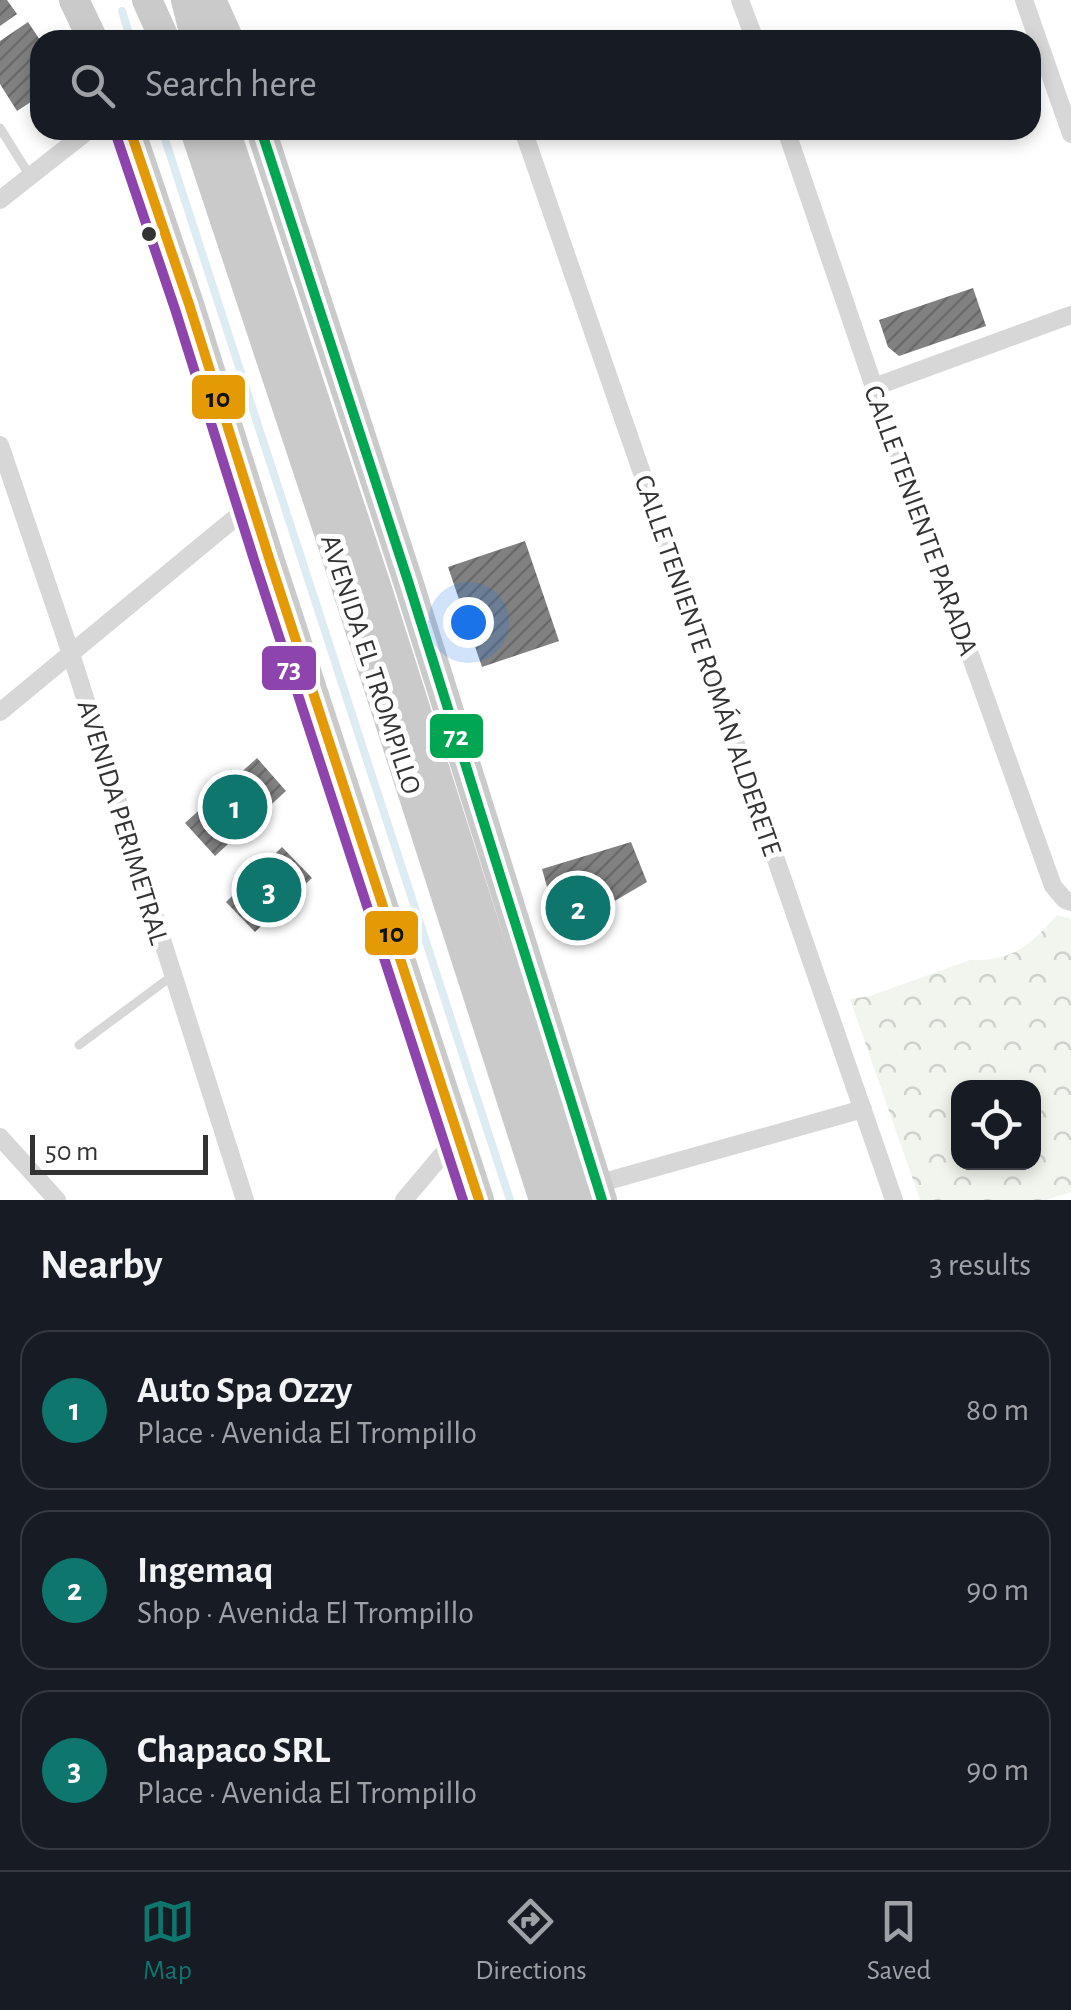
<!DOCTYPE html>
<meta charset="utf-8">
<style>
body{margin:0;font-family:"Alegreya Sans",sans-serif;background:#242831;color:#f1f3f6}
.controls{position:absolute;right:30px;bottom:30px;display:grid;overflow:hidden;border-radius:20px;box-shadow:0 5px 15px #0003}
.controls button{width:90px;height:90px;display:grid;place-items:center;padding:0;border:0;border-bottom:2px solid #363941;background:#171b24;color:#f1f3f6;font:50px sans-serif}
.scale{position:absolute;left:30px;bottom:25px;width:178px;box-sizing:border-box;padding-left:10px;border:5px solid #333;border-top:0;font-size:28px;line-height:35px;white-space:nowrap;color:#333;-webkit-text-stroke:8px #fff;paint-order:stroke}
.you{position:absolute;left:468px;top:622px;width:35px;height:35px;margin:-25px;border:8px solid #fff;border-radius:50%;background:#1a73e8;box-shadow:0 0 0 15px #1a73e833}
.badge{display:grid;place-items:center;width:65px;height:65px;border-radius:50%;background:#0f766e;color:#fff;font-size:32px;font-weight:700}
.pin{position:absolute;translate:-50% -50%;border:5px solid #fff;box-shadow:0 2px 10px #0006}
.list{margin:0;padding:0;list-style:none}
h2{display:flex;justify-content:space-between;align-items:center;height:130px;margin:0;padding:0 40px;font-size:42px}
h2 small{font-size:32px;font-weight:400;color:#9ea1a6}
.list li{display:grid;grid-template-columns:65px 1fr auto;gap:30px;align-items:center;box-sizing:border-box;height:160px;margin:0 20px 20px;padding:0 20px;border:2px solid #363941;border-radius:30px}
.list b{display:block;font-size:38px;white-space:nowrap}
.list p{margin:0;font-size:32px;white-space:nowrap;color:#9ea1a6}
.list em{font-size:32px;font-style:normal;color:#9ea1a6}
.icon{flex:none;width:55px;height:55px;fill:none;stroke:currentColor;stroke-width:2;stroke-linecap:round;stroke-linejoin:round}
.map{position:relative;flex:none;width:1071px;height:1200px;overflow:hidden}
.search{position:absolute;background:#171b24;box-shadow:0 5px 15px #0003;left:30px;right:30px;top:30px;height:110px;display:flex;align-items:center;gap:25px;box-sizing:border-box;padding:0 35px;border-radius:30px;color:#9ea1a6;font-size:38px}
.sheet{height:670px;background:#171b24}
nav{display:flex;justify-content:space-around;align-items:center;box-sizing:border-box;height:140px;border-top:2px solid #363941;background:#171b24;font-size:28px;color:#9ea1a6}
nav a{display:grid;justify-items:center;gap:5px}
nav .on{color:#0f766e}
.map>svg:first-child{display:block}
</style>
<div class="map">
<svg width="1071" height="1200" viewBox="0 0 1071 1200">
<defs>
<pattern id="park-crowns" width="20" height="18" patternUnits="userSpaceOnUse" patternTransform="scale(2.5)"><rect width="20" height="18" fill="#f1f5ed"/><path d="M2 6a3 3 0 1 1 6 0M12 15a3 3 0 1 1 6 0" fill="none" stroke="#cfd2cc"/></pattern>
<pattern id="building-hatch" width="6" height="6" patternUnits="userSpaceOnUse" patternTransform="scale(2.5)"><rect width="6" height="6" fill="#818181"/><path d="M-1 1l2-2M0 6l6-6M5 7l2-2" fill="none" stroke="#6a6a6a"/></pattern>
</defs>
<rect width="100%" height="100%" fill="#fff"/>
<!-- park -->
<path fill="url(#park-crowns)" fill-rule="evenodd" d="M1057,915l14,4v273l-25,8h-126l-70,-201 20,-3 100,-36c43,2 60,-15 87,-45zM958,1088h76v74h-76z"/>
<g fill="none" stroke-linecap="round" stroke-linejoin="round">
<!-- stream -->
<path stroke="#ddebf3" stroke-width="8" d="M122,11l9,29
M162,130l348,1070"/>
</g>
<!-- building -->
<path fill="url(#building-hatch)" d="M0,0h7l10,14 -17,12z
M28,22l12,18v56l-23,15 -17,-27v-43z
M973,288l13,38 -87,30 -11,-9 -9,-27z
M525,541l34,100 -77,26 -34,-100z
M257,758l29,33 -71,65 -30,-33z
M631,842l16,40 -87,51 -18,-64z
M282,847l30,31 -57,54 -29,-30z"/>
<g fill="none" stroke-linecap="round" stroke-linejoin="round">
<!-- lane -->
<path stroke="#d7d7d7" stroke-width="9" d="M0,128l30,48
M79,1045l93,-69"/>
<!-- street -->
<path stroke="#d7d7d7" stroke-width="18" d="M740,0l15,40
M1024,0l47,134
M523,130l371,1070
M786,130l88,257 179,499 12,14 6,2
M0,200l89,-70
M874,387l197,-72
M0,445l71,209 174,546
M0,712l252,-208
M0,1137l57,63
M597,1184l266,-75
M404,1200l54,-64"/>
<!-- primary -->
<path stroke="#cacaca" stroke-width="30" d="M74,0l19,40
M147,0l18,40
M186,0l10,40
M211,0l18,40
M130,130l59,174 81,257 209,639
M195,130l137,412 212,658
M225,130l152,459 195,611
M261,130l147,451 194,619"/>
<!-- bus-1 casing -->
<g stroke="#fff" stroke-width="18">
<path id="bus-1" d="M130,130l59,174 81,257 209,639"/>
</g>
<!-- bus-2 casing -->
<g stroke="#fff" stroke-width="18">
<path id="bus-2" d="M116,135l59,174 81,257 207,634"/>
</g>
<!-- bus-3 casing -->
<g stroke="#fff" stroke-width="18">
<path id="bus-3" d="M261,130l147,451 194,619"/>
</g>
<!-- bus-1 -->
<use href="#bus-1" stroke="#e39a05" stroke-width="10"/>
<!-- bus-2 -->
<use href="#bus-2" stroke="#8e44ad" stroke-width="10"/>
<!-- bus-3 -->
<use href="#bus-3" stroke="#00a651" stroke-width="10"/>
</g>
<!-- markers -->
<circle fill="#333" stroke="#fff" stroke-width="4" cx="149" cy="234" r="9"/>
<g text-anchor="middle" stroke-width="10" stroke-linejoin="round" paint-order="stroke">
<!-- street labels -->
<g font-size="28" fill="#333" stroke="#fff">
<text transform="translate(922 520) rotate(70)" y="10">CALLE TENIENTE PARADA</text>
<text transform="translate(372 664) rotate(72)" y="10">AVENIDA EL TROMPILLO</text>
<text transform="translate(709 665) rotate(71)" y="10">CALLE TENIENTE ROMÁN ALDERETE</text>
<text transform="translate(124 822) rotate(73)" y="10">AVENIDA PERIMETRAL</text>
</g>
</g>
<g stroke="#fff" stroke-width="4">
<rect x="190" y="373" width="57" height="48" rx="10" fill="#e39a05"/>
<rect x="260" y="644" width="58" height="48" rx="10" fill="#8e44ad"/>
<rect x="428" y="712" width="57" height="48" rx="10" fill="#00a651"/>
<rect x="363" y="909" width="57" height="48" rx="10" fill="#e39a05"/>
</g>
<g font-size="28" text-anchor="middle" font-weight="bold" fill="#fff">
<text x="289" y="677">73</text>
<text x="456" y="745">72</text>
</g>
<g font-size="28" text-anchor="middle" font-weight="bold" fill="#111">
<text x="218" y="407">10</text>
<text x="392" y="942">10</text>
</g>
</svg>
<div class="controls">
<button><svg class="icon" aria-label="locate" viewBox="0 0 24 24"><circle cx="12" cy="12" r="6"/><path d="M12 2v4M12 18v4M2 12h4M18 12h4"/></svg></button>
</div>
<div class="scale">50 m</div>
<div class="you"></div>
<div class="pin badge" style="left:235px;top:807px">1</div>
<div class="pin badge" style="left:578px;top:908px">2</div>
<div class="pin badge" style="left:269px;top:890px">3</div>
<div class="search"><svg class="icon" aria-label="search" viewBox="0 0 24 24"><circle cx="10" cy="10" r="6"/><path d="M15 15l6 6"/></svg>Search here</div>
</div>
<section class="sheet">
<h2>Nearby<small>3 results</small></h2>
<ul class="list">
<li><span class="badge">1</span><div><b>Auto Spa Ozzy</b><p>Place · Avenida El Trompillo</p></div><em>80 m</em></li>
<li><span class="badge">2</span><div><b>Ingemaq</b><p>Shop · Avenida El Trompillo</p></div><em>90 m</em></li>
<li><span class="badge">3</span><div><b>Chapaco SRL</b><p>Place · Avenida El Trompillo</p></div><em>90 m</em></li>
</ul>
</section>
<nav>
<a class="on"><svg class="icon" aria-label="map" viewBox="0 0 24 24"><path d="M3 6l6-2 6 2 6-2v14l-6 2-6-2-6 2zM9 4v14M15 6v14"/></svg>Map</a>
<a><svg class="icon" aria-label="directions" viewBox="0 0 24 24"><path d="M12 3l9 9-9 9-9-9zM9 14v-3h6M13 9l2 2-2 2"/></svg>Directions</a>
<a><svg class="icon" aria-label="saved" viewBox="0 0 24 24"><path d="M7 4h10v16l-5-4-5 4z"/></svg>Saved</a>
</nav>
